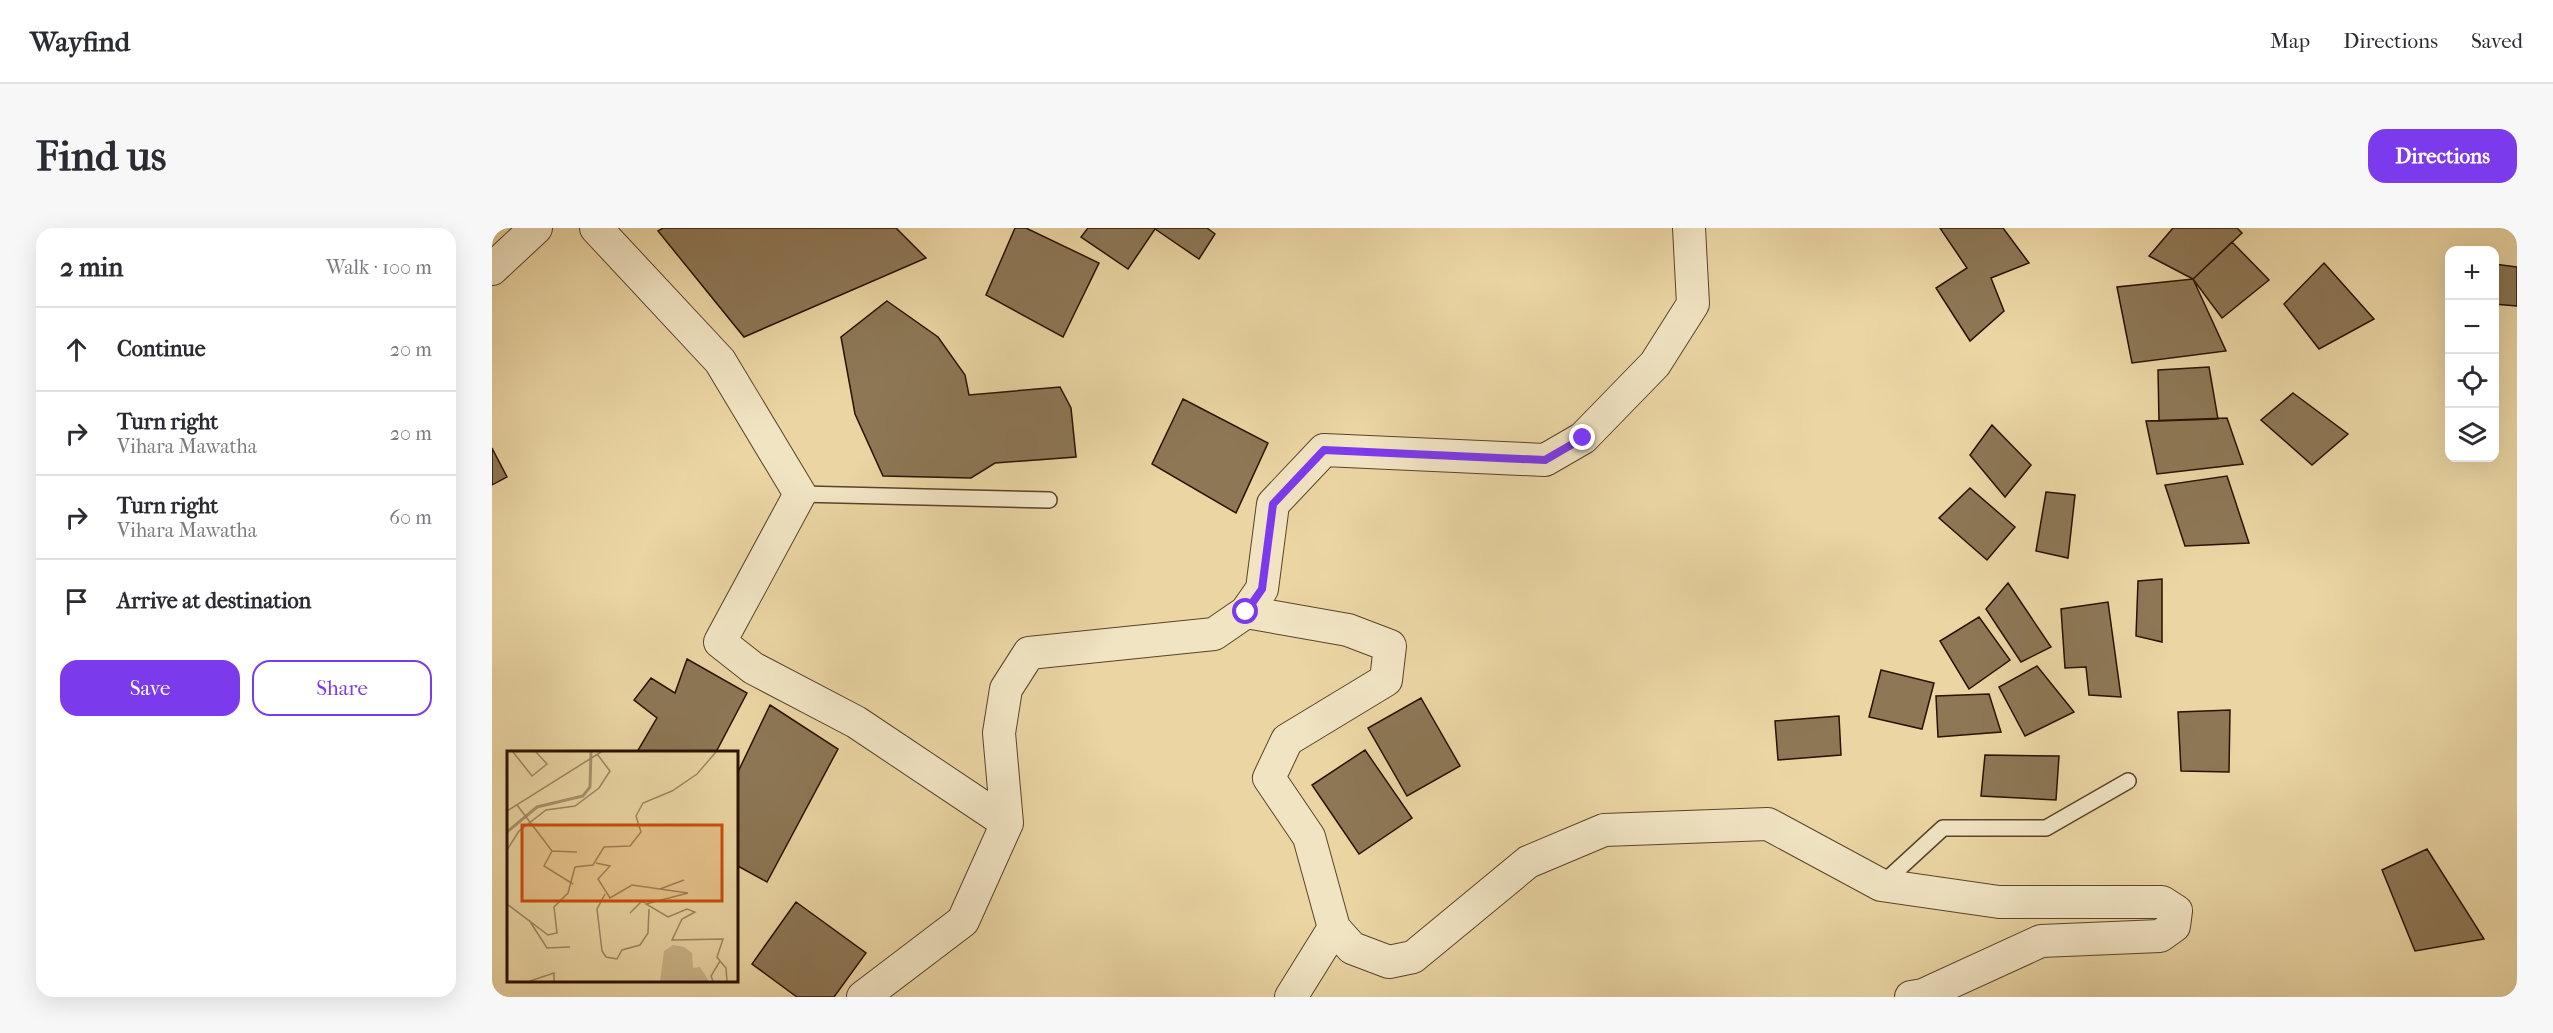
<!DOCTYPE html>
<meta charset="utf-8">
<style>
body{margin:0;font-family:"IM FELL French Canon",serif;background:#f7f7f7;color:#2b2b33}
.controls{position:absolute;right:18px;top:18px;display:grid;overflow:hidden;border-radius:12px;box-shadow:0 6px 24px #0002}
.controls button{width:54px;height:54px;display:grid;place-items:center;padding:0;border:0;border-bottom:2px solid #e1e1e2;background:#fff;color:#2b2b33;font:30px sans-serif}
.stop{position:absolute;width:18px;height:18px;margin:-14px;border:4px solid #7c3aed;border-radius:50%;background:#fff}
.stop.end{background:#7c3aed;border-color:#fff;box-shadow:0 2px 6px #0008}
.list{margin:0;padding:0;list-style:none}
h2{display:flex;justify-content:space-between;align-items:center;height:78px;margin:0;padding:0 24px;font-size:26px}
h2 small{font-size:20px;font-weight:400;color:#7c7c81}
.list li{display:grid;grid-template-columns:39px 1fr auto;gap:18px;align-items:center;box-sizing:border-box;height:84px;padding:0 24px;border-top:2px solid #e1e1e2}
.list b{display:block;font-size:22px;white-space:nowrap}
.list p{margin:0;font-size:20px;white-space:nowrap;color:#7c7c81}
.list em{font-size:20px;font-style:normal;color:#7c7c81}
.actions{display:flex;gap:12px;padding:18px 24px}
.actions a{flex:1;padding:14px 0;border:2px solid #7c3aed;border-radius:18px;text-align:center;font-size:21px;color:#7c3aed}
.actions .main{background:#7c3aed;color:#fff}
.icon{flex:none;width:33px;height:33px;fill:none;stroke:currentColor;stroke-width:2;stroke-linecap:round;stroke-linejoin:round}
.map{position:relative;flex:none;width:2025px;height:769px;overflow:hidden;border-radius:18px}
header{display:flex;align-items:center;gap:36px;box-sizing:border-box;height:84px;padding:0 30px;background:#fff;border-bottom:2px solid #e1e1e2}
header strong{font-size:28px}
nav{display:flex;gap:33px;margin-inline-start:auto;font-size:21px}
.intro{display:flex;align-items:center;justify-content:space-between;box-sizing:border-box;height:144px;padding:0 36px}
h1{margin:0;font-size:42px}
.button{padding:15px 27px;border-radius:18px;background:#7c3aed;color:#fff;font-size:21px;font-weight:700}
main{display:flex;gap:36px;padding:0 36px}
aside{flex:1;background:#fff;border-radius:18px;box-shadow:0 6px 24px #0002}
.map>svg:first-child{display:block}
</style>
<header>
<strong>Wayfind</strong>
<nav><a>Map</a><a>Directions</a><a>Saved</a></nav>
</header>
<div class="intro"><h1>Find us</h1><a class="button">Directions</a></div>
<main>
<aside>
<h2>2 min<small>Walk · 100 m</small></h2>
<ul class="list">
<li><svg class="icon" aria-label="ahead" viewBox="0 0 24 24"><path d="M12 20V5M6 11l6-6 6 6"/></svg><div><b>Continue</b></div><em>20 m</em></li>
<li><svg class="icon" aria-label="right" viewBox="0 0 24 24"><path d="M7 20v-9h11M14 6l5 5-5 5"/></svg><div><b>Turn right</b><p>Vihara Mawatha</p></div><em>20 m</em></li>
<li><svg class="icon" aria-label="right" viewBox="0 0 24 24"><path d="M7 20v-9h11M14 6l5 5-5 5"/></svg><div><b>Turn right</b><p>Vihara Mawatha</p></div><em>60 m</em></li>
<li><svg class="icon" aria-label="arrive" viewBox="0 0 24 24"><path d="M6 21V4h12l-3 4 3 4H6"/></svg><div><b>Arrive at destination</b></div></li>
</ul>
<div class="actions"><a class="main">Save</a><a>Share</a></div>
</aside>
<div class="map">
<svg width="2025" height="769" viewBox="0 0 2025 769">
<rect width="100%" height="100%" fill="#ead5a3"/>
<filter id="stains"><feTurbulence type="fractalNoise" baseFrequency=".00333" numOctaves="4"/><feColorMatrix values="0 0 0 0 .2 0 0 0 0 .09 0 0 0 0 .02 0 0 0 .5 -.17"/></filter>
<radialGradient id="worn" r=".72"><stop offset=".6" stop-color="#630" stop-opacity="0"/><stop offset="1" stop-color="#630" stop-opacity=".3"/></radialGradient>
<!-- building -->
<path fill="#8d7755" stroke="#291201" stroke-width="1.5" d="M171,0h233l30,30 -182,79 -86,-106z
M523,0h11l73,35 -36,74 -77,-42z
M596,0h119l8,6 -16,25 -44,-30 -27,40 -47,-32z
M1448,0h63l26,35 -38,15 13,33 -34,30 -34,-53 31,-20z
M1681,0h64l5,5 -49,46 -44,-23z
M1740,14l37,38 -47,38 -29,-39z
M1832,35l50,56 -55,30 -35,-45z
M2002,36l23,3v39l-23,-2z
M1701,51l33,72 -94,12 -15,-76z
M395,73l51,36 27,38 4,20 91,-8 11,21 5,49 -81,6 -24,15 -88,-2 -28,-62 -14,-77z
M1717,139l9,52 -59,2 -1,-51z
M1801,165l55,41 -36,31 -51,-45z
M691,171l85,44 -32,70 -84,-49z
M1735,190l16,46 -86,10 -11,-53z
M1500,197l39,40 -26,32 -35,-42z
M0,220l15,29 -15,8z
M1735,248l22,67 -64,3 -20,-61z
M1478,260l45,39 -28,33 -48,-42z
M1554,264l29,3 -7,63 -32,-7z
M1670,351v63l-26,-6 2,-55z
M1516,355l43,64 -30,15 -35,-53z
M1616,374l13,95 -32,-2 -3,-28 -21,1 -4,-59z
M1487,389l31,43 -41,29 -29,-48z
M195,431l60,34 -31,59h-79l20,-34 -23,-18 17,-22 24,15z
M1545,438l37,46 -49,24 -26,-49z
M1389,442l53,13 -12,46 -53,-12z
M1497,466l12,38 -63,5 -2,-41z
M929,470l39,68 -53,30 -39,-68z
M278,477l68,44 -71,133 -31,-17v-89z
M1738,482l-1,62 -48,-1 -3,-59z
M1347,488l2,39 -63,5 -3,-39z
M873,522l47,68 -53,36 -47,-69z
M1493,527l74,1 -3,44 -75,-4z
M1935,621l57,90 -69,12 -33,-81z
M304,674l70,51 -32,44h-37l-45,-33z"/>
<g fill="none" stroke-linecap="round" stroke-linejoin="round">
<!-- lane casing -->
<g stroke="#59432a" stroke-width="18">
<path id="lane" d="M308,266l249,6
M1389,657l62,-57h103l82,-47"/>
</g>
<!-- street casing -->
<g stroke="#59432a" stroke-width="34">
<path id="street" d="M104,0l124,133 80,133 -80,148 33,26 103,54 151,101
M0,41l44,-41
M754,384l102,18 42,16 -4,34 -99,60 -18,38 40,59 25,91 18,20 37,14 24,-5 115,-95 76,-32 164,-6 113,61 118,17h163l14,9 -2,15 -14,10 -119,5 -118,54 -12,2
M371,769l100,-76 44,-98 -8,-90 7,-44 23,-36 185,-19 32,-22 16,-23 11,-85 51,-54 221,10 38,-22 72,-74 38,-60 -4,-76
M799,769l43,-69"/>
</g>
<!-- lane -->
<use href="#lane" stroke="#f1e4c3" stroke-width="15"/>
<!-- street -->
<use href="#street" stroke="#f1e4c3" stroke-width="32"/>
</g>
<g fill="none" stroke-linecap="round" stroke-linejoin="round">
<!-- route -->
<path stroke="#7c3aed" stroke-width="8" d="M754,384l16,-23 11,-85 51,-54 221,10 38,-22"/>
</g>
<!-- overview -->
<g transform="translate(15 523)">
<rect width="231" height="231" fill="#ead5a3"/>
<path d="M166,194l11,2 8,6 1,15 7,-1 9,14h-49l4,-30z" fill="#c9b487"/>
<path fill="none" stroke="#a8936c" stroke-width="3" d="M0,81l30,-25 46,-11 7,-9 1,-35"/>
<path fill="none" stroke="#9d8762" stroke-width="1.5" d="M6,1l19,24 15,-12 -11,-12M10,54l35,46M0,60l94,-59M0,99l12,-19 27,-21 29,-4 24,-18 11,-17 -13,-17M45,100l-8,15 29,18M45,100l25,1M89,112l14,3 -12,13 12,19 22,-13 56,8 -42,11 22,13 19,-8 8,3 -13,7 -10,21 51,-1 -6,18 3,4M153,138l24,-9M98,143l-8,15 5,42 4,6 11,2 5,-9 18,-5 8,-12 1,-24M0,153l41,31 9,-2 -3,-26 14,-14 7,-26 18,-2 11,-18 26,-1 11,-14 -5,-16 7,-13 29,-12 25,-17 19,-22M123,162l11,-11h5M22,169l18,28 23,-1M23,230l24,-8v8M206,230l-2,-5 9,-15 6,7 1,13"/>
<path fill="#cb4e0a" fill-opacity="0.15" stroke="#cb4e0a" stroke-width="3" d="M15,74h200v76h-200z"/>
<rect width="231" height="231" fill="none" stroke="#291201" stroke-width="3"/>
</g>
<rect width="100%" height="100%" filter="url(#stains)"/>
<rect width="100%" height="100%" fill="url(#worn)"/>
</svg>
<div class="controls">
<button>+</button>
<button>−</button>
<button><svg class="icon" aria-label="locate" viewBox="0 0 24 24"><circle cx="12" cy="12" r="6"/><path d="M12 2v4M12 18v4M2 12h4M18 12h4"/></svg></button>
<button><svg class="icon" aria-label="layers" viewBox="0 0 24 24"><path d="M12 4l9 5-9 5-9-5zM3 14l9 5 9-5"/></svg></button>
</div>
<div class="stop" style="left:754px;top:384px"></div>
<div class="stop end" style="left:1091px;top:210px"></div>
</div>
</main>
